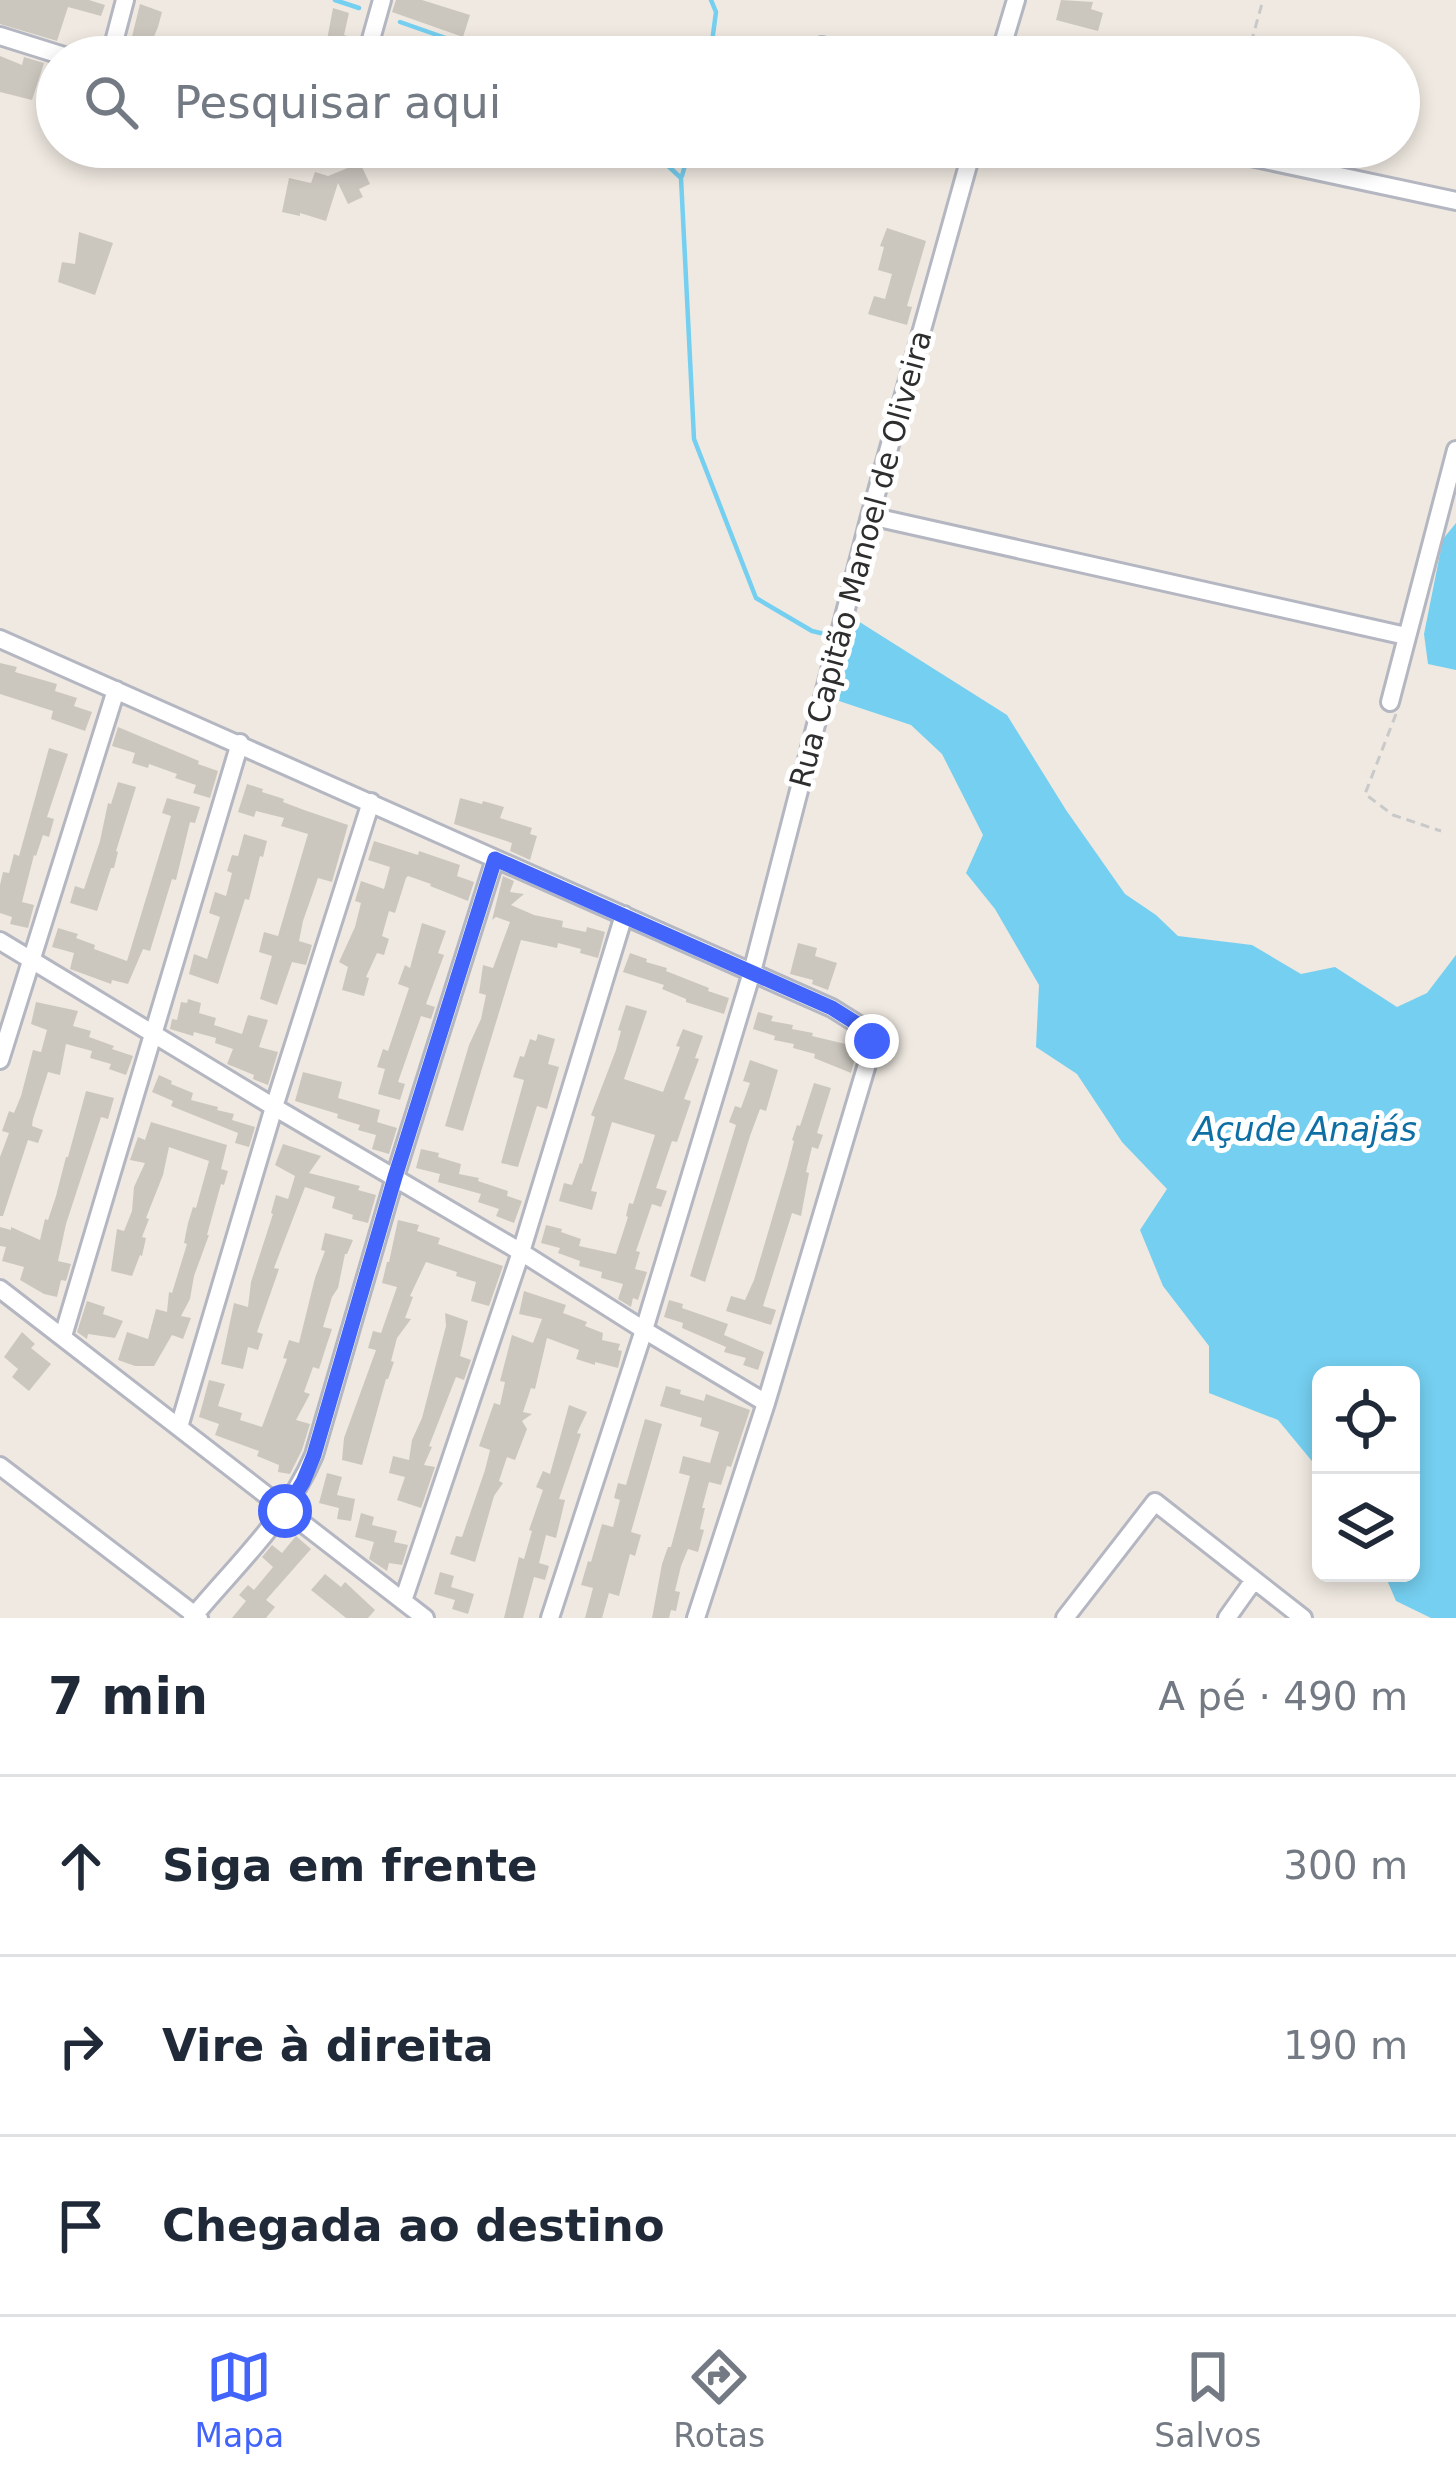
<!DOCTYPE html>
<html lang="pt">
<meta charset="utf-8">
<style>
body{margin:0;font-family:"DejaVu Sans",sans-serif;background:#f2f2f3;color:#1f2937}
.controls{position:absolute;right:36px;bottom:36px;display:grid;overflow:hidden;border-radius:18px;box-shadow:0 6px 18px #0003}
.controls button{width:108px;height:108px;display:grid;place-items:center;padding:0;border:0;border-bottom:3px solid #e0e1e3;background:#fff;color:#1f2937;font:60px sans-serif}
.stop{position:absolute;width:36px;height:36px;margin:-27px;border:9px solid #4264fb;border-radius:50%;background:#fff}
.stop.end{background:#4264fb;border-color:#fff;box-shadow:0 3px 12px #0008}
.list{margin:0;padding:0;list-style:none}
h2{display:flex;justify-content:space-between;align-items:center;height:156px;margin:0;padding:0 48px;font-size:51px}
h2 small{font-size:39px;font-weight:400;color:#747a83}
.list li{display:grid;grid-template-columns:78px 1fr auto;gap:36px;align-items:center;box-sizing:border-box;height:180px;padding:0 48px;border-top:3px solid #e0e1e3}
.list b{display:block;font-size:45px;white-space:nowrap}
.list em{font-size:39px;font-style:normal;color:#747a83}
.icon{flex:none;width:66px;height:66px;fill:none;stroke:currentColor;stroke-width:2;stroke-linecap:round;stroke-linejoin:round}
.map{position:relative;flex:none;width:1456px;height:1618px;overflow:hidden}
.search{position:absolute;background:#fff;box-shadow:0 6px 18px #0003;left:36px;right:36px;top:36px;height:132px;display:flex;align-items:center;gap:30px;box-sizing:border-box;padding:0 42px;border-radius:66px;color:#747a83;font-size:45px}
.sheet{height:696px;background:#fff}
nav{display:flex;justify-content:space-around;align-items:center;box-sizing:border-box;height:168px;border-top:3px solid #e0e1e3;background:#fff;font-size:33px;color:#747a83}
nav a{display:grid;justify-items:center;gap:6px}
nav .on{color:#4264fb}
.map>svg:first-child{display:block}
</style>
<div class="map">
<svg width="1456" height="1618" viewBox="0 0 1456 1618">
<rect width="100%" height="100%" fill="#efe9e1"/>
<!-- water -->
<path fill="#75cff0" d="M1456,523v147l-28,-6 -4,-30 19,-95z
M858,621l149,94 59,95 59,84 31,21 22,21 74,9 49,29 34,-7 62,40 30,-14 29,-38v663h-25l-35,-17 -12,-28h27v-198h-90v97l-43,-52 -69,-27v-47l-46,-60 -23,-56 27,-41 -45,-47 -45,-68 -41,-27 3,-62 -44,-76 -29,-36 17,-38 -41,-81 -31,-29 -81,-27 19,-59z"/>
<g fill="none" stroke-linecap="round" stroke-linejoin="round">
<!-- stream -->
<path stroke="#75cff0" stroke-width="4.5" d="M335,0l24,8
M400,22l100,35
M710,57l6,-45 -5,-12
M648,147l33,31 13,261 62,159 56,33 21,5
M682,176l8,-29"/>
</g>
<!-- building -->
<path fill="#cbc7bf" d="M0,0h89l16,5 -4,11 -33,-9 -11,34 -57,-17z
M396,0h26l48,15 -7,22 -71,-25z
M1061,0l32,2 -2,7 12,4 -5,18 -42,-11z
M140,4l22,8 -4,15 -8,19 -5,-1 -2,12h-16z
M333,8l16,5 -5,22 10,3 -3,13 -25,-6z
M0,56l22,9 2,-8 20,6 -12,37 -32,-8z
M160,147h55l-5,17 -29,-10 -5,13 -20,-9z
M360,163l10,21 -11,5 4,8 -15,7 -10,-21 -12,38 -26,-8v3l-18,-4 7,-34 22,5 4,-11 13,4z
M887,228l39,13 -19,65 5,1 -5,18 -39,-11 6,-18 11,3 7,-25 -14,-4 6,-23 -4,-1z
M79,232l34,11 -18,52 -37,-13 4,-20 13,2z
M0,663l17,4 -2,5 42,12 -2,7 22,7 -3,8 18,6 -7,19 -34,-12 2,-8 -53,-17z
M118,727l81,34 -1,3 20,7 -8,27 -17,-5 3,-8 -21,-7 2,-4 -28,-10 -1,4 -16,-5 3,-10 -23,-7z
M49,748l19,6 -21,63 7,2 -5,18 -6,-2 -7,21 -2,-1 -12,47 12,3 -6,23 -18,-4 2,-7 -12,-4v-28l3,-13 6,1 5,-19 5,2z
M118,782l18,5 -20,64 2,1 -4,16h-3l-14,43 -27,-8 5,-17 9,3 16,-48 8,-38 3,1z
M247,784l16,5 -1,3 22,7 -1,3 21,8 44,15 -16,57 -14,-4 -15,43 -4,20 13,4 -6,20 -14,-3 -15,43 -17,-6 12,-43 -13,-4 5,-20 14,4 30,-102 -27,-8 3,-8 -28,-7 -2,6 -16,-5z
M167,798l33,9 -5,16 -5,-1 -14,58 -4,-1 -22,72 -7,-2 -15,35 -16,-4 -1,4 -41,-15 4,-16 -22,-6 6,-19 20,6 -2,4 19,7 -1,4 33,12 44,-145 -9,-3z
M460,798l22,6 1,-3 21,6 -4,11 32,10 -2,6 7,2 -7,24 -20,-9 2,-8 -58,-19z
M244,834l23,7 -4,16 -3,-1 -11,44 -4,-1 -27,85 -29,-10 5,-20 13,5 13,-42 -11,-4 6,-21 11,4 6,-23 -5,-2 5,-16 6,1z
M374,841l44,14 1,-4 41,14 -3,11 17,6 -6,19 -38,-15 1,-2 -23,-8 -2,2 -11,35 -6,-2 -7,25 7,3 -5,16 -7,-2 -11,24 3,1 -5,18 -22,-6 6,-23 -9,-5 16,-35 6,-24 -6,-2 6,-20 23,8 6,-22 -22,-7z
M503,876l11,5 -4,11 14,2 -13,11 23,10 29,6 -1,6 24,5 1,-5 18,5 -7,26 -18,-5 1,-4 -23,-6 -1,5 -36,-8 -58,191 -18,-5 24,-81 12,-26 5,-24 -7,-2 4,-28 10,3 17,-46 -14,-5 -4,3z
M422,923l24,8 -8,22 6,2 -18,49 9,3 -4,12 -10,-3 -23,66 7,2 -5,16 -22,-6 7,-25 -8,-2 6,-18 5,2 21,-63 -11,-4 7,-19 5,3z
M798,943l19,5 -2,8 22,7 -9,27 -16,-6 1,-4 -23,-6z
M630,953l17,6 -1,3 21,6 -1,3 43,17 -1,3 21,7 -5,16 -38,-12v-3l-24,-10 2,-4 -41,-13z
M188,999l13,4 -2,10 17,5 -2,7 28,9 6,-19 20,5 -9,27 19,5 -10,33 -15,-6 1,-4 -27,-11 6,-15 -18,-6 1,-5 -22,-6 -1,4 -23,-7 2,-10 5,1 4,-18 6,1z
M36,1002l42,9 -5,15 18,5 -2,6 25,9 -2,3 21,7 -7,19 -17,-6 2,-5 -21,-6 2,-7 -26,-7 -6,31 -12,-3 -15,47 -1,7 11,4 -5,13 -10,-3 -25,76h-3v-59l9,-24 -7,-2 7,-20 5,2 7,-17 12,-46 8,2 6,-22 -16,-6z
M626,1005l21,6 -23,68 39,13 17,-45 -4,-1 7,-17 20,7 -8,22 4,1 -15,40 7,2 -14,41 -5,-1 -16,47 11,3 -6,16 -9,-3 -16,47 4,1 -5,17 12,3 -9,28 -5,-2 -2,9 -13,-8 5,-15 -22,-6 1,-6 -23,-6 1,-5 -22,-8 2,-5 -19,-5 5,-18 16,4 -1,3 20,7 -2,7 37,8 12,-37 -2,-1 3,-13 4,1 22,-69 -43,-13 -21,69 6,1 -5,18 -33,-9 5,-18 8,2 8,-22 2,1 13,-47 -4,-2 25,-65 5,-19 -3,-1z
M758,1012l15,4 -2,5 22,4 -1,4 21,4 -1,3 46,11 -7,26 -37,-15 1,-4 -22,-6 1,-4 -20,-4 1,-4 -22,-7z
M538,1034l17,5 -7,25 11,3 -12,42 -10,-3 -19,61 -17,-4 23,-83 -11,-3 7,-21 4,1 6,-18 6,2z
M750,1060l28,10 -12,41 -6,-2 -10,27 -45,146 -15,-6 46,-151 -7,-3 6,-16 6,2 9,-25 -7,-2z
M303,1072l39,10 -4,16 42,12 -3,12 20,6 -8,26 -17,-5 4,-14 -18,-5 2,-5 -23,-7 1,-4 -43,-13z
M159,1075l13,6 -1,3 22,9 -2,7 27,7 -1,3 17,4 -2,6 23,7 -6,20 -14,-4 3,-10 -67,-27 2,-5 -21,-9z
M814,1083l17,5 -14,45 6,2 -5,14 -6,-2 -6,25 3,1 -8,43 -9,-3 -29,93 13,4 -5,15 -45,-14 5,-15 14,4 9,-20 33,-112 7,-27 -2,-1 5,-15 3,1z
M86,1091l28,7 -6,21 -7,-2 -35,107 -8,37 13,3 -5,17 -5,-1 -4,17 -13,-3 -24,-14 4,-13 -22,-6 4,-14 -6,-1v-19l11,3v-3l29,13 5,-21 3,1 8,-24 10,-39h2z
M151,1122l76,23 -6,24 7,2 -4,14 -3,-1 -14,51h2l-15,41 -4,23 -9,17 10,2 -8,21 -11,-4 -18,31h-19l-17,-6 9,-28 21,7 8,-30 11,3 2,-20 3,1 15,-49 -3,-1 4,-20 5,-16 3,1 13,-47 -40,-14 -6,28 -17,43 3,1 -7,18 4,1 -4,18 -2,-1 -8,21 -21,-5 6,-42 7,2 8,-20 2,-24 11,-24 -15,-3 8,-23 7,3z
M283,1144l38,12 -12,17 51,13 -2,4 18,5 -8,28 -16,-4 1,-4 -21,-7 3,-11 -30,-10 -31,81 5,1 -22,63 6,2 -5,16 -10,-3 -5,22 -22,-5 13,-61 14,4 3,-25 22,-68 -2,-1 5,-18 12,4 7,-23 -20,-11z
M421,1149l18,4 -1,4 23,7 -2,10 20,4 -1,3 30,10 -1,5 15,5 -8,22 -18,-7 3,-7 -21,-7 3,-8 -43,-12 2,-8 -24,-6z
M398,1220l21,5 -2,6 23,7 -2,6 65,22 -14,40 -18,-5 5,-19 -20,-6 1,-4 -31,-10 -16,34 3,1 -8,21 6,1 -14,19 -6,23 3,1 -6,17h-2l-24,86 -20,-5 2,-22 32,-88 -8,-2 5,-17 8,2 16,-46 -15,-4 5,-21h2z
M325,1233l28,7 -6,14h-2l-7,34 -6,9 -9,30 9,2 -6,18 -7,22 -6,-2 -9,25 6,2 -14,26 14,4 -8,26 -12,24 -12,-2 1,-7 -22,-9 2,-5 -44,-16 4,-11 -20,-7 10,-37 16,4 -7,22 24,7 -2,7 22,7 25,-68 -4,-1 6,-18 10,3 16,-65 10,-27 -4,-1z
M524,1291l42,14 -3,8 24,9 -2,4 18,7 -1,7 18,4 -2,6 4,1 -4,17 -23,-6v3l-19,-6 3,-9 -32,-12 -12,51 -4,-1 -8,24 9,2 -10,7 5,8 -12,31 -8,-3 -8,24 4,2 -9,13 -19,66 -25,-8 6,-18 6,1 23,-67 5,-20 -11,-4 15,-43 6,2 5,-23 -5,-1 12,-46 21,8 9,-24 -23,-5z
M669,1300l14,4 -1,4 46,16 -4,11 40,17 -6,18 -15,-5 3,-7 -22,-6 2,-5 -44,-19 1,-5 -19,-6z
M87,1301l18,6 -2,7 20,7 -8,17 -27,-4 -1,5 -10,-7z
M445,1313l23,8 -8,35 11,4 -7,20 -8,-3 -27,69 3,1 -8,18 11,2 -14,41 -24,-8 8,-23 -16,-4 4,-17 16,4 3,-20 10,-22 24,-92z
M22,1332l13,12 -4,4 20,16 -22,27 -17,-14 6,-8 -14,-12z
M666,1386l15,4 -1,4 24,7 2,-7 44,16 -19,57 -4,-1 -6,19 -12,-3 -7,26h3l-5,21 4,1 -6,22 -10,-3 -7,17 -6,25 5,1 -4,19 -5,-1 -2,8h-17l10,-54 6,-17h3l19,-71 -11,-3 4,-17 27,7 9,-31 -19,-6 2,-8 -42,-12z
M569,1405l18,7 -10,21 4,1 -22,65 6,1 -9,38 -10,-3 -7,28 10,3 -4,14 -11,-3 -11,41h-19l15,-61 5,2 8,-28 -3,-1 14,-40 -7,-3 7,-16 7,3z
M645,1419l17,5 -31,108 10,3 -6,21 -5,-2 -11,42 -10,-3 -7,25h-17l8,-30 -12,-3 7,-24 3,1 11,-38 11,3 7,-27 -6,-2 4,-15 8,2z
M327,1473l15,4 -5,18 18,4 -4,22 -14,-2 2,-11 -20,-5z
M361,1513l13,4 -2,8 25,6 -3,11 14,3 -6,20 -13,-2 -2,8 -18,-12 5,-17 -19,-5z
M296,1536l15,13 -45,51 9,7 -9,11h-34l14,-17 -7,-6 9,-10 6,5 19,-23 -11,-10 10,-12 10,8z
M440,1572l14,4 -3,11 23,7 -6,20 -16,-5 3,-9 -21,-6z
M325,1574l16,13 4,-5 30,28 -7,8h-22l-35,-28z"/>
<g fill="none" stroke-linecap="round" stroke-linejoin="round">
<!-- minor casing -->
<g stroke="#b4b7c1" stroke-width="22">
<path id="minor" d="M0,36l67,21
M822,46l34,11
M110,57l15,-57
M366,57l16,-57
M999,57l17,-57
M1204,147l252,54
M870,516l536,120
M0,639l832,369 35,22 5,11 -4,20 -102,342 -70,215
M1390,702l66,-252
M0,941l274,166 247,145 123,78 122,73
M0,1060l116,-370
M0,1289l425,329
M63,1336l177,-593
M179,1427l95,-320 97,-305
M0,1466l199,152
M403,1601l118,-349 103,-337
M192,1618c44,-53 95,-99 122,-163l81,-278 100,-318
M550,1618l94,-288 108,-358 118,-456 103,-369
M1065,1618l90,-116 148,116
M1227,1618l27,-38"/>
</g>
<!-- path -->
<path stroke="#c9c9c9" stroke-width="3" stroke-dasharray="9 6" stroke-linecap="butt" d="M1247,57l16,-57
M1396,714l-31,80 28,21 48,16"/>
<!-- minor -->
<use href="#minor" stroke="#fff" stroke-width="16"/>
</g>
<g fill="none" stroke-linecap="round" stroke-linejoin="round">
<!-- route -->
<path stroke="#4264fb" stroke-width="15" d="M285,1511l18,-29 11,-27 81,-278 100,-318 337,149 35,22 5,11"/>
</g>
<g text-anchor="middle" stroke-width="10" stroke-linejoin="round" paint-order="stroke">
<!-- street labels -->
<g font-size="30" fill="#2e2e2e" stroke="#fff">
<text transform="translate(861 559) rotate(-75)" y="10">Rua Capitão Manoel de Oliveira</text>
</g>
<!-- water labels -->
<g font-size="33" font-style="italic" fill="#0d6fa3" stroke="#fff">
<text x="1305" y="1141">Açude Anajás</text>
</g>
</g>
</svg>
<div class="controls">
<button><svg class="icon" aria-label="locate" viewBox="0 0 24 24"><circle cx="12" cy="12" r="6"/><path d="M12 2v4M12 18v4M2 12h4M18 12h4"/></svg></button>
<button><svg class="icon" aria-label="layers" viewBox="0 0 24 24"><path d="M12 4l9 5-9 5-9-5zM3 14l9 5 9-5"/></svg></button>
</div>
<div class="stop" style="left:285px;top:1511px"></div>
<div class="stop end" style="left:872px;top:1041px"></div>
<div class="search"><svg class="icon" aria-label="search" viewBox="0 0 24 24"><circle cx="10" cy="10" r="6"/><path d="M15 15l6 6"/></svg>Pesquisar aqui</div>
</div>
<section class="sheet">
<h2>7 min<small>A pé · 490 m</small></h2>
<ul class="list">
<li><svg class="icon" aria-label="ahead" viewBox="0 0 24 24"><path d="M12 20V5M6 11l6-6 6 6"/></svg><div><b>Siga em frente</b></div><em>300 m</em></li>
<li><svg class="icon" aria-label="right" viewBox="0 0 24 24"><path d="M7 20v-9h11M14 6l5 5-5 5"/></svg><div><b>Vire à direita</b></div><em>190 m</em></li>
<li><svg class="icon" aria-label="arrive" viewBox="0 0 24 24"><path d="M6 21V4h12l-3 4 3 4H6"/></svg><div><b>Chegada ao destino</b></div></li>
</ul>
</section>
<nav>
<a class="on"><svg class="icon" aria-label="map" viewBox="0 0 24 24"><path d="M3 6l6-2 6 2 6-2v14l-6 2-6-2-6 2zM9 4v14M15 6v14"/></svg>Mapa</a>
<a><svg class="icon" aria-label="directions" viewBox="0 0 24 24"><path d="M12 3l9 9-9 9-9-9zM9 14v-3h6M13 9l2 2-2 2"/></svg>Rotas</a>
<a><svg class="icon" aria-label="saved" viewBox="0 0 24 24"><path d="M7 4h10v16l-5-4-5 4z"/></svg>Salvos</a>
</nav>
